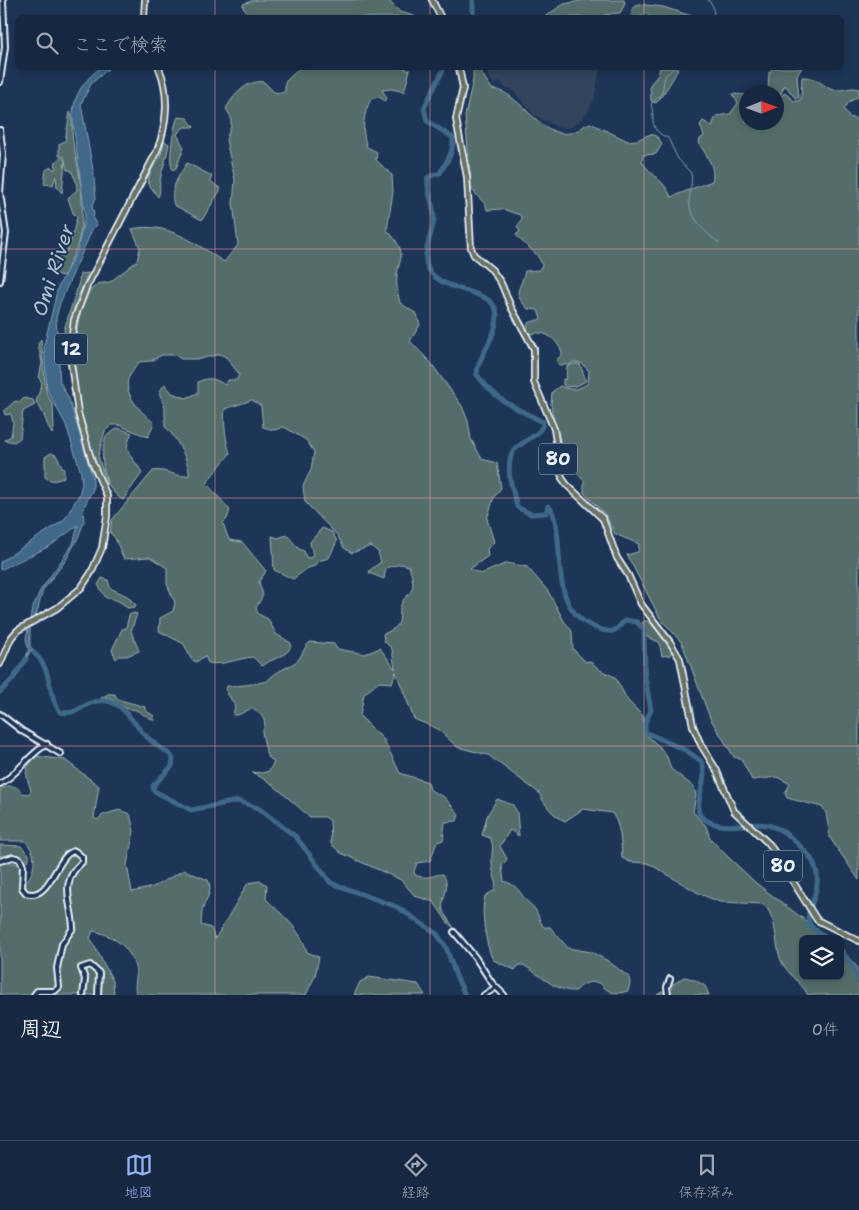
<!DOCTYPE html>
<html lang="ja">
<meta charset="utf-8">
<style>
body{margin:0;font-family:"Shantell Sans","Klee One",sans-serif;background:#23344c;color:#f1f3f6}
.controls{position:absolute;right:15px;bottom:15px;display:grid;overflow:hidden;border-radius:8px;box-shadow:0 2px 8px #0003}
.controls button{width:45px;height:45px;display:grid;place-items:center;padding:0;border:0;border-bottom:1px solid #35445a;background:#162841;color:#f1f3f6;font:25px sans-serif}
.compass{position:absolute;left:739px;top:85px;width:45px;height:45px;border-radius:50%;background:#162841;box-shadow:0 2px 8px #0003;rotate:89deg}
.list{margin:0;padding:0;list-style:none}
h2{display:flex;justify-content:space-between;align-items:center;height:65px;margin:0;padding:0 20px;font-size:21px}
h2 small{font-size:16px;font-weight:400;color:#9ea6b1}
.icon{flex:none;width:28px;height:28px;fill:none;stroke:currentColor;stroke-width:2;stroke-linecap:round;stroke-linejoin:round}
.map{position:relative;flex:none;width:859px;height:995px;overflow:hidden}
.search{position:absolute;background:#162841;box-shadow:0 2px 8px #0003;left:15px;right:15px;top:15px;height:55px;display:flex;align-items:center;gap:12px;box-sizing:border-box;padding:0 18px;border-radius:8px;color:#9ea6b1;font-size:19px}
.sheet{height:145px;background:#162841}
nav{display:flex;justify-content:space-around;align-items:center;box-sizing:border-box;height:70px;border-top:1px solid #35445a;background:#162841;font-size:14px;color:#9ea6b1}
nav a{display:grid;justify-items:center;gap:2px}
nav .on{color:#95b2f1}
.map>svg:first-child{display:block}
</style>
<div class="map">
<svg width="859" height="995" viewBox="0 0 859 995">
<rect width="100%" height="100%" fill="#1d3557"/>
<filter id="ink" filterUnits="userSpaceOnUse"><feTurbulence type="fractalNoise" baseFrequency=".02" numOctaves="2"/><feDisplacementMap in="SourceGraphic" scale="10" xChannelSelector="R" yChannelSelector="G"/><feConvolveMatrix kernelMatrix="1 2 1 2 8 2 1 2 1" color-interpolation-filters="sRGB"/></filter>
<g filter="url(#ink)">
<!-- built -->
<path fill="#31445d" d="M484,68h116l-6,32 -6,12 -16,15 -6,1 -9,-1 -23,-12 -23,-27 -5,1 -5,-8 -7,4z"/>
<!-- green -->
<path fill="#526e6b" stroke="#9db0b2" d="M254,0h134l12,12 17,5 -144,1 -2,-2 -19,1 -9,-9v-4z
M585,0h39l1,4 -5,9 -11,1v3h-2v-3l-7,3h-56l20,-13z
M639,4l24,3 32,10h-45l-4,-3 -6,3h-9l1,-8z
M300,68h106v2h4l-6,22 -12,-3 -10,1 5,8 -2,3 -6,-4 -8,2c-8,15 -10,32 -4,48l10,5 -1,8 16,15 1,17 -6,38c26,27 7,30 10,57 0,5 2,11 3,16l17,11 3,11 -10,16 21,22 31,43 6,15 3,18 11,20 15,4 4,25 -7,9 -7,22 7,23 -7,7 1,7 -18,13 11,5 26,-11 20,4 21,24 16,30 8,10 1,18 13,13 4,-1 10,9 15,7 13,24 15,15 1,17 16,14 7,10 4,12 23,18 2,8 -3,17 13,14 4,12 14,15 33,31 73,55h-27v37h37v-28l19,21v26h-51c-8,-15 -26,-24 -29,-41 -4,-16 -3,-39 -16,-50l-43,-2 -20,-8 -52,-31 -18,-1 -8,-4c-1,-15 -1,-32 -10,-45l-29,-4 -18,12c-12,-5 -21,-17 -26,-28l-51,-38 -31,-8 -19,-18 -24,-10 -18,-47 -4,11 -13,-1 -15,12 -4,22 24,24 16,33 28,9 2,8 14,7 15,17 -2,7 -12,1 -2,18 -6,2 -7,19 -13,2 -3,8 1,4c11,5 18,0 28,-1 9,14 -3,25 0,36 2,6 8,13 11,18l-6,-5 -14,-21 -19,-6 -14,-16 -60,-27 -10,-9 -1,-23 -5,-4h-15l-38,-33 -20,-12 10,1 7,-2 5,-9 -7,-6 -5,-24c7,-10 -1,-19 -10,-24l-14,7h-5l2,-9 -9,-15 1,-5c14,0 28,-2 40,-5 10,-11 19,-12 30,-20 6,-6 6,-13 13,-19l24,2 3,5 28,5 15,-6 15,21 -3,-20 -8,-8 -1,-7c27,-10 10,-18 21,-35 1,-2 4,-3 6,-6 6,-8 1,-18 -1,-27l-8,-2 -15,4 -2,11 -15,-6 1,-3 11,-8 -3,-10 -7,-6 -19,7 -8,-5 -6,-12 -33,-34 -2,-16 8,-16 3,-18 -8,-12 -22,-13 -10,3 -11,-3 -2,-21 -9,-6 -27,9c-2,10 1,34 5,44 -5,8 -21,24 -23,31l23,26 -3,9 -4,4 6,17 13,2 24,29 -7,11 4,13 -7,13 2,6 10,5 8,15 15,9c0,14 -20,15 -29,23l-9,-9c-15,1 -29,9 -45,6l-3,-7 -9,6 -5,-3 -7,-15 -25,-13 1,-13 13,-7 2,-8 -8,-19v-16l-17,-11 -26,2 -9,-21 -5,-5 2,-13 41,-49c13,-3 24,8 36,4 1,-12 -14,-41 -24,-48v-19l-6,-16 6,-8 7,9 14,5 12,-5v-11c11,-6 17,-3 27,3l3,-5h9l2,-6 -13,-17 -6,-3 -20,5h-19l-6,-4h-13l-11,6 -12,1c-3,5 -9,12 -11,17 -4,18 14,33 26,44l-6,14 -29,-12h-7l-7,6 -7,25 9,29 -2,2c-27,-64 -42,-131 -18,-198l4,1 6,-6 13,-2 27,-21 3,-13 -8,-19c36,-8 64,15 92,33l14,-17 -5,-42 2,-23 -9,-40 5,-14v-9l-5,-8c6,-13 22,-30 38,-27l10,10 8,1 3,-2v-9z
M473,68h5l14,21c28,1 52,57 84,42 5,-2 8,-6 14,-8l38,18 9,-1 14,-6c6,2 8,4 11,10l-6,10 -13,1 -1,7c10,14 23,19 29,35l41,-16c4,-13 -6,-27 -13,-37l1,-5 4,-3 -4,-11 3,-4 9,5 4,-10 14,-2 8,-11 -6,-9 14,1v27h30l1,-23 8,-6 9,8h4l3,-2 1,-22c19,0 19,10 33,13 9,1 16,-4 24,-1v7l-10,6 -5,7 5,8 10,3v760l-29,-42 -4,-25 -4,-6 -35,-9 -2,-5 5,-9 -13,-7 -25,3 -11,-21 -7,-2 -24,-39 -28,-75 -22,-25 -33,-63 11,-3 1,-8 -24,-10 -10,-20 -21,-21v-12l-9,-10 -20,-40 -4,-27 1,-12 8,-6c10,5 19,4 28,-3l1,-12 -8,-8 -7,-1 -5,3h-10l-3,-5 6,-5v-3c-6,-13 -16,-22 -31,-18l-4,-4 1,-7 13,-4 -3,-9 -10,-1c-17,-19 -8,-16 -3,-38l14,-1 3,-5c-4,-14 -18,-19 -26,-30l4,-4 -3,-4 5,-8 -2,-4 -18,-6 -15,1 -1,-5 -14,-15 -1,-6 -6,-68 8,-36z
M660,68h18c-2,7 -16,29 -22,35l-5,-2 -1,-16 8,-10z
M772,68h30l-5,7 2,23h-4l-9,-12h-2l-3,8 -4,2 -1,-4h-8l1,-20h2z
M70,112c4,8 1,21 3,30 8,39 17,82 -2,118 -4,7 -3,13 -9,16l-11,-3 -2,-10 4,-6 5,1 8,-6 4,-8 7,-27 -4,-4 -5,-15 9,-8 -1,-9 -5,-11h-4l-3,-14h-5v-12l6,-3z
M178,117l9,1 7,9h-10l-7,7 7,14 -8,20 -3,2c-6,-6 1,-47 5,-53z
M164,141l5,3c-2,14 -7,24 -9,37 -1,6 1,11 -2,16l-10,-14c1,-11 6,-17 12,-26 2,-4 3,-11 4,-16z
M62,157l3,4 -3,32 -5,-6 -1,-11 -3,9 -9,-1 2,-14 5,-3 4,3 1,-9z
M187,163l25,13 -2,5 11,8 -19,31 -28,-15c-5,-17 5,-29 13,-42z
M88,273l-14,34 -5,30 -3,3 -2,-10 15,-48 1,-8z
M41,339l5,53 7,13 1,24 -2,5c-7,-12 -7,-21 -16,-32l6,-19 -3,-5 3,-15 -4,-19z
M573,364h7l6,17 -10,5 -10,1 -3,-2v-6h3l1,-12z
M24,398l9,2 2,5 -12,6 -3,27 -6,4 -10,-2 7,-4 2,-13 -2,-9 -6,1 -1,-4 11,-10 5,1z
M118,428l14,5c-12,20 3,24 10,40l-19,27c-21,-12 -24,-44 -17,-64z
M51,453l5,2 8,15v7c-6,4 -14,5 -19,0v-20z
M322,528l10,4 5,9 -8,17 -11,3 -3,5 -7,2 -15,11 -19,-9 -2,-34 6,2 9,-3 12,14 5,2 2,6 3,1 4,-2 -3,-14z
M102,578l6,2 2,8 17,8 9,9 -1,2 -8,1c-4,-6 -14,-10 -21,-10l-8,-13z
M134,613l3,1 -6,17 8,20 -12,5h-8l-3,3 -4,-9 10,-21 4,-1 3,-13z
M644,621h6l22,30 -2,4 -8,1 -3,-14 -12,-5 -5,-14z
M108,694h7l2,5 28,8v3l9,6 1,5 -19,-11 -11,-2 -14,-9 -10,-1z
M36,756l29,4 34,26 -5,32 3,2 6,-5 16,-5 11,4 4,17 -7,34 5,27 21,-5 31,-17 24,10c5,11 -1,17 -5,28 -2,5 -1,11 -2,17l10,3 4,11 33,-56 12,-2 7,4 -1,14c16,16 35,30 41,53l12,5 -4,19 -9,19h-169c-4,-8 0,-15 -1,-23 -3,-23 -22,-37 -43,-41l-3,7 23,43 1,14h-114v-132h16l4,4v11l5,5c12,-13 12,-30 0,-42h-25v-51c9,-6 16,-6 22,3l6,1 3,-3c-5,-19 -9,-20 5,-35z
M497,799l16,6 4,7 2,24 -9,-6 -10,16 7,13 -5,7 2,15c12,4 14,8 20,17 3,4 8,7 11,11 4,7 4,12 9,18h6l18,21 23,4 17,9 21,16 1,6 -2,8c-13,4 -20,2 -28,-8 -10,-2 -18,0 -24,8 -21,1 -36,-17 -53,-26h-4l-4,5 -22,-10c-7,-14 -13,-49 -8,-64l10,-6c2,-13 -3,-16 -3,-28 -1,-9 3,-15 -2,-24l-8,-3 5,-19z
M0,845l21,1 8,8v5l-2,2 -8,-6 -19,1z
M369,977l49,7 7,11h-71l6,-13z
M684,977l9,2 12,7 4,9h-52z"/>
<!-- water -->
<path fill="#406888" stroke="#839fb5" d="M100,68h9l-18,16 -10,20 12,66 3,28 -4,9 2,5 -1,7 4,6 -5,5 -32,73 -4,15 4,64 9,17 24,80v10l-10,20 1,13 -6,16 -12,22 -23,30 -9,33 -4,6v17l9,11 -8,-7 -8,14 6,-14 -3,-11 6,-30 8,-18 33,-47 5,-19 -28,21 -50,24v-8l64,-42 15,-25 3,-11 -1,-11 -15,-48 -19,-35 -3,-44 14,-59 19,-36 8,-35 -12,-94c-2,-24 10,-41 27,-54z"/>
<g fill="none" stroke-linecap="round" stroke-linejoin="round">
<!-- stream -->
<path stroke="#839fb5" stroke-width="1" d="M708,0l5,6 1,9
M674,68l-9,8 -3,17 -11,11c5,16 -4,25 17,34l10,21 13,14c2,10 -2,19 -2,29 1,16 18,32 30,41"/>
<!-- river -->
<path stroke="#406888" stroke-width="5" d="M473,18v-18
M444,68l-20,40 3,13 25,16c4,12 -6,26 -12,36l-12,4c-2,14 6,27 6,41 -1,17 -14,36 -5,52 14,23 60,18 67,40 6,22 -21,49 -19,65 22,28 36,31 66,47 0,15 -27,19 -32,34 -5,18 2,34 6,51l14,7 15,-1 2,-7 3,3c17,35 -6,97 43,118 5,2 12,5 18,4 8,-1 8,-9 14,-11l11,2 7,8 1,47 6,33 -6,13v9l42,19 14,10c9,17 -6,35 -2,53 19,22 49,5 72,12 12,3 23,14 31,22 35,33 -2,61 8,77 4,6 13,10 19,14
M34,653c20,18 12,40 26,59 19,4 23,-10 39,-11 23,-2 31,19 45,33 7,8 18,15 27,21l2,4 -1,7 -19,20 1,5 37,19 47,-9 20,7 38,29 35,46 66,24 39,26 10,14 10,29 9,19
M0,692l13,-13 13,-20
M840,948l14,21 5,13"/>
<!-- secondary casing -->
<g stroke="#e8f1f8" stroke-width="8">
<path id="secondary" d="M0,82l5,-35 -2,-47
M0,130l3,24 -3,39 6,40 -6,48
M0,714l22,17 39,23
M0,784c19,-11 28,-29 47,-40
M0,861l13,-4 7,2 3,7 -1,22 4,5c25,9 31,-41 49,-42l7,6v5c-24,21 -10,40 -9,66l-11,16 -5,24 2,19 -4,4h-18l-3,4
M454,932l21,25 17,26 12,12
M83,995l2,-16 -4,-11 9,-3 9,8 -1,22
M484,995l11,-7
M668,995l-1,-8 3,-8"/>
</g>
<!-- primary casing -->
<g stroke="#e8f1f8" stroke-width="8">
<path id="primary" d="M432,0l9,18
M144,18l1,-18
M459,68l4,20 -7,31 11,58 4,71 3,7 18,15 9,13 10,24 23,42v33l20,47 8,49 5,7 36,34 14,39 11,17 13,29 29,38 10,17 13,67 8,19 15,24 18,42 36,34 47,75 42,21
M0,664l11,-26 7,-8 39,-22 24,-20 10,-15 11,-25 5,-32v-20l-15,-34 -14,-49 -7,-50 1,-28 2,-15 13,-34 70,-135c10,-26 13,-57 2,-83"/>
</g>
<!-- secondary -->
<use href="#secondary" stroke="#1d3557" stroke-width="4"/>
<!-- primary -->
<use href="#primary" stroke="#6b7165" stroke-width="4.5"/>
</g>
</g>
<!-- grid -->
<path fill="none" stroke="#ff9aa2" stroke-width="1" stroke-opacity="0.55" d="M215,0v18M430,0v18M644,0v18M215,68v927M430,68v927M644,68v927M0,249h859M0,498h859M0,746h859"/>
<g text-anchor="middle" stroke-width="4" stroke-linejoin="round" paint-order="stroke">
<!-- shield labels -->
<g fill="#1d3557" stroke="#abb9c8" stroke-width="1">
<rect x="55" y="333.5" width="32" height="31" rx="4"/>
<rect x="539" y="443.5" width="38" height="31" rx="4"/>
<rect x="764" y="850.5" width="38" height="31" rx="4"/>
</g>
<g font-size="18" font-weight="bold" fill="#e8f1f8">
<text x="71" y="355">12</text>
<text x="558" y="465">80</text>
<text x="783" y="872">80</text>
</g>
<!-- water labels -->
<g font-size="20" font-style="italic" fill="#adc1d1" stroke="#1d3557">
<text transform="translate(53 270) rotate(-72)" y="7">Omi River</text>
</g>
</g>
</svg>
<div class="controls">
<button><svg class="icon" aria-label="layers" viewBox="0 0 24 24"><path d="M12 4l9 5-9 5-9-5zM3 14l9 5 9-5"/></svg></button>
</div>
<svg class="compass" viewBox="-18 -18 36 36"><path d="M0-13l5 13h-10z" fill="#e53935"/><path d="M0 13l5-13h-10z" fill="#9ea6b1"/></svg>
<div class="search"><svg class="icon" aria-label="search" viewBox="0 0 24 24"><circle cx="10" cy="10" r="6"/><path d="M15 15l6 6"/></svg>ここで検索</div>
</div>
<section class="sheet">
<h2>周辺<small>0件</small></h2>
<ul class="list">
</ul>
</section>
<nav>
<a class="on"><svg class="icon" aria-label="map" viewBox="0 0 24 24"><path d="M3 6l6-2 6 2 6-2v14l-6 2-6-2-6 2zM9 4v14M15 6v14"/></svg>地図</a>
<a><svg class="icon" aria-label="directions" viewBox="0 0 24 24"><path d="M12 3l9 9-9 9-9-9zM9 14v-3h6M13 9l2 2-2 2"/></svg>経路</a>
<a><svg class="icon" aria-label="saved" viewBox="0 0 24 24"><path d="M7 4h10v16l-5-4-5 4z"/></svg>保存済み</a>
</nav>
